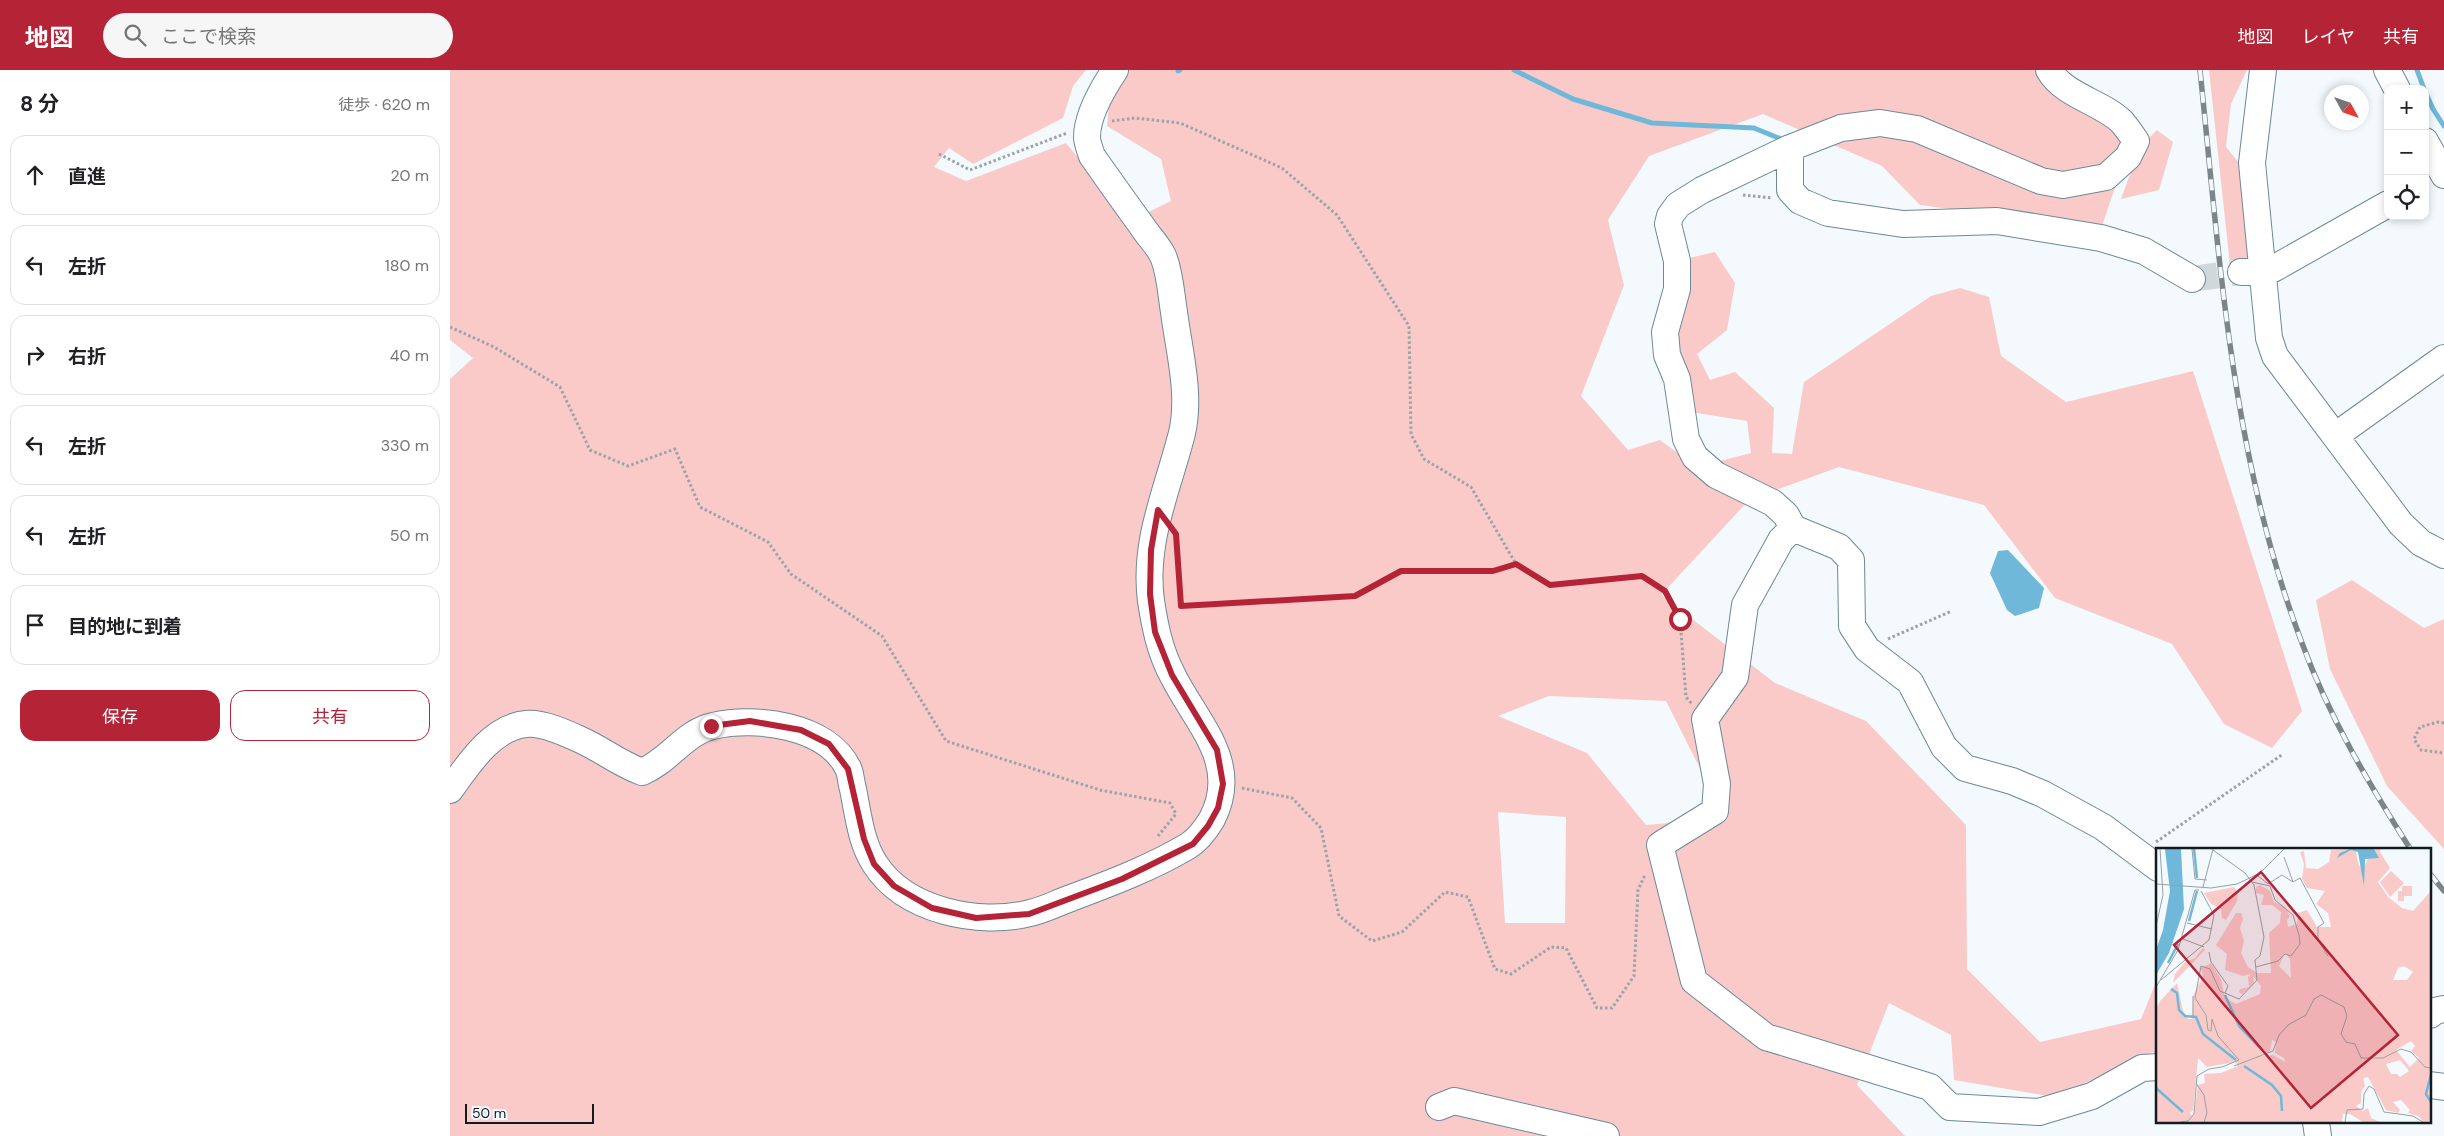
<!DOCTYPE html>
<html lang="ja">
<meta charset="utf-8">
<style>
body{margin:0;font-family:"DM Sans","Noto Sans JP",sans-serif;background:#f6f6f6;color:#202124}
.controls{position:absolute;right:15px;top:15px;display:grid;overflow:hidden;border-radius:10px;box-shadow:0 2px 8px #0003}
.controls button{width:45px;height:45px;display:grid;place-items:center;padding:0;border:0;border-bottom:1px solid #e0e0e0;background:#fff;color:#202124;font:25px sans-serif}
.compass{position:absolute;left:1874px;top:15px;width:45px;height:45px;border-radius:50%;background:#fff;box-shadow:0 2px 8px #0003;rotate:130deg}
.scale{position:absolute;left:15px;bottom:12px;width:129px;box-sizing:border-box;padding-left:5px;border:2px solid #101c22;border-top:0;font-size:14px;line-height:18px;white-space:nowrap;color:#101c22;-webkit-text-stroke:4px #f3f9fc;paint-order:stroke}
.stop{position:absolute;width:15px;height:15px;margin:-11px;border:4px solid #b52337;border-radius:50%;background:#fff}
.stop.end{background:#b52337;border-color:#fff;box-shadow:0 1px 5px #0008}
.list{margin:0;padding:0;list-style:none}
h2{display:flex;justify-content:space-between;align-items:center;height:65px;margin:0;padding:0 20px;font-size:21px}
h2 small{font-size:16px;font-weight:400;color:#757577}
.list li{display:grid;grid-template-columns:32px 1fr auto;gap:15px;align-items:center;box-sizing:border-box;height:80px;margin:0 10px 10px;padding:0 10px;border:1px solid #e0e0e0;border-radius:15px}
.list b{display:block;font-size:19px;white-space:nowrap}
.list em{font-size:16px;font-style:normal;color:#757577}
.actions{display:flex;gap:10px;padding:15px 20px}
.actions a{flex:1;padding:11px 0;border:1px solid #b52337;border-radius:15px;text-align:center;font-size:18px;color:#b52337}
.actions .main{background:#b52337;color:#fff}
.icon{flex:none;width:28px;height:28px;fill:none;stroke:currentColor;stroke-width:2;stroke-linecap:round;stroke-linejoin:round}
.map{position:relative;flex:none;width:1994px;height:1066px;overflow:hidden}
header{display:flex;align-items:center;gap:30px;box-sizing:border-box;height:70px;padding:0 25px;background:#b52337;color:#fff}
header strong{font-size:24px}
nav{display:flex;gap:28px;margin-inline-start:auto;font-size:18px}
.search{width:350px;height:45px;background:#f6f6f6;display:flex;align-items:center;gap:12px;box-sizing:border-box;padding:0 18px;border-radius:28px;color:#757577;font-size:19px}
main{display:flex}
aside{flex:1;background:#fff}
.map>svg:first-child{display:block}
</style>
<header>
<strong>地図</strong>
<div class="search"><svg class="icon" aria-label="search" viewBox="0 0 24 24"><circle cx="10" cy="10" r="6"/><path d="M15 15l6 6"/></svg>ここで検索</div>
<nav><a>地図</a><a>レイヤ</a><a>共有</a></nav>
</header>
<main>
<aside>
<h2>8 分<small>徒歩 · 620 m</small></h2>
<ul class="list">
<li><svg class="icon" aria-label="ahead" viewBox="0 0 24 24"><path d="M12 20V5M6 11l6-6 6 6"/></svg><div><b>直進</b></div><em>20 m</em></li>
<li><svg class="icon" aria-label="left" viewBox="0 0 24 24"><path d="M17 20v-9H6M10 6l-5 5 5 5"/></svg><div><b>左折</b></div><em>180 m</em></li>
<li><svg class="icon" aria-label="right" viewBox="0 0 24 24"><path d="M7 20v-9h11M14 6l5 5-5 5"/></svg><div><b>右折</b></div><em>40 m</em></li>
<li><svg class="icon" aria-label="left" viewBox="0 0 24 24"><path d="M17 20v-9H6M10 6l-5 5 5 5"/></svg><div><b>左折</b></div><em>330 m</em></li>
<li><svg class="icon" aria-label="left" viewBox="0 0 24 24"><path d="M17 20v-9H6M10 6l-5 5 5 5"/></svg><div><b>左折</b></div><em>50 m</em></li>
<li><svg class="icon" aria-label="arrive" viewBox="0 0 24 24"><path d="M6 21V4h12l-3 4 3 4H6"/></svg><div><b>目的地に到着</b></div></li>
</ul>
<div class="actions"><a class="main">保存</a><a>共有</a></div>
</aside>
<div class="map">
<svg width="1994" height="1066" viewBox="0 0 1994 1066">
<rect width="100%" height="100%" fill="#f3f9fc"/>
<!-- green -->
<path fill="#facac9" fill-rule="evenodd" d="M0,0h636l-13,16 -10,32 -90,46 -24,-16 -15,19 32,14 100,-38 64,78 41,-20 -10,-42 -54,-33 2,-23 18,-33h914l77,56 10,23 -27,80 -181,-24 -38,-39 -119,-52 -114,42 -41,64 16,65 -43,111 47,54 32,-10 37,27 54,-14 -4,-32 -56,-9 -2,-40 -15,-28 11,-85 30,-7 20,31 -8,47 -30,24 13,26 25,-8 39,36 -2,45 20,1 12,-72 127,-86 29,-8 29,9 12,59 65,46 127,-31 109,340 -30,37 -48,-24 -52,-80 -117,-46 -71,-93 -145,-38 -90,33 -88,95 114,88 91,38 100,104 1,144 73,73 101,-23 17,-42v77l-6,-2 -97,45 -101,-17 -3,-45 -62,-32 -32,82 48,51h-1455v-757l23,-21 -23,-18zM1099,626l117,5 59,117 -79,7 -59,-72 -89,-37zM1048,742l68,5 -1,106h-60z
M1759,0h38l-16,34 -5,43 14,17 12,91 -22,10z
M1707,60l16,12 -14,48 -38,9 19,-52z
M1902,510l72,48 20,-9v230l-57,-63 -57,-117 -14,-69z"/>
<!-- water -->
<path fill="#6fb8da" d="M1558,480l36,38 -5,20 -24,8 -8,-6 -17,-37 8,-22z"/>
<g fill="none" stroke-linecap="round" stroke-linejoin="round">
<!-- stream -->
<path stroke="#6fb8da" stroke-width="5" d="M1064,0l59,29 79,24 102,5 27,11
M1967,0l7,19
M728,1l2,-1
M1975,21l8,18 11,17"/>
<!-- minor-tunnel -->
<path stroke="#d1d8db" stroke-width="26" stroke-dasharray="26 13" stroke-linecap="butt" d="M1742,209l49,-7"/>
<!-- minor casing -->
<g stroke="#6c8999" stroke-width="28">
<path id="minor" d="M1599,0c15,26 53,32 73,52 5,6 10,13 14,19l-8,16 -22,20 -43,8 -22,-4 -124,-52 -37,-6 -39,5 -51,20 -88,42 -24,15 -8,11 -2,8 9,37v28l-12,43 2,23 10,24 9,60 9,18 21,18 57,28 13,12 7,13 46,19 12,13 1,66 15,23 43,33 34,65 21,21 47,13 31,13 60,33 55,41
M1813,0l-11,93 17,175 6,18 126,168 20,19 23,12
M1937,0l10,19
M1975,71l19,34
M1340,78v42l10,11 28,12 75,11 94,-3 104,17 43,13 48,28
M1791,202l32,-3 115,-65
M1885,366l109,-78
M1343,458l-12,12 -36,65 -10,72 -30,42 12,65 -2,27 -55,34 34,136 72,56 164,50 20,20 89,5 53,-16 50,-28 16,-1
M0,720c18,-25 42,-63 76,-66 16,-2 40,9 55,16 22,10 37,23 61,32 28,-12 43,-40 71,-46 42,-10 114,-1 135,42 3,6 3,15 5,21 5,25 8,54 22,75 30,47 104,62 155,49 14,-3 27,-10 41,-15 40,-15 80,-30 117,-52 10,-6 18,-17 24,-27 29,-56 -15,-95 -39,-143 -13,-24 -18,-49 -22,-75 -8,-60 17,-112 31,-168 9,-39 -3,-82 -8,-121 -3,-18 -4,-40 -11,-56 -5,-11 -15,-20 -21,-30 -17,-23 -33,-46 -50,-70 -2,-6 -5,-13 -5,-19 0,-22 16,-49 28,-67
M1980,945l5,-4 9,-2
M1980,1015l14,2
M989,1037l15,-6 152,35
M1866,1052l2,14"/>
</g>
<!-- path -->
<path stroke="#9aa3a7" stroke-width="3" stroke-dasharray="2.5 2.5" stroke-linecap="butt" d="M662,51l23,-3 45,5 102,45 55,47 72,111 2,108 13,25 47,28 45,77 35,21 91,-9 23,15 15,28 6,78 6,7
M489,84l31,16 97,-37
M1293,125l29,3
M0,257l44,20 66,40 30,63 38,16 47,-17 25,58 68,35 23,32 91,62 64,105 154,49 70,13 6,11 -18,22
M726,472l5,64 174,-10 46,-25h92l23,-7
M1438,569l64,-28
M1994,653l-6,-1 -18,5 -6,12 7,11 23,3
M792,718l50,10 29,30 18,88 33,25 30,-9 43,-40 23,5 27,72 16,5 40,-27 15,1 31,60h15l22,-32 4,-86 7,-15
M1706,772l127,-88"/>
<!-- minor -->
<use href="#minor" stroke="#fff" stroke-width="26"/>
<!-- rail casing -->
<g stroke="#7c868a" stroke-width="5.5">
<path id="rail" d="M1750,0c20,193 32,390 102,573 27,74 67,141 109,207
M1980,804l14,17"/>
</g>
<!-- rail -->
<use href="#rail" stroke="#f3f9fc" stroke-width="4" stroke-dasharray="11" stroke-linecap="butt"/>
</g>
<g fill="none" stroke-linecap="round" stroke-linejoin="round">
<!-- route -->
<path stroke="#b52337" stroke-width="6" d="M261,656l39,-5 51,9 28,14 19,25 16,70 10,25 20,22 38,22 44,10 53,-4 93,-35 71,-35 15,-18 10,-18 5,-24 -6,-34 -45,-75 -17,-43 -5,-38 1,-44 7,-40 18,24 5,72 174,-10 46,-25h92l23,-7 34,21 92,-9 23,15 15,28"/>
</g>
<!-- overview -->
<g transform="translate(1706 778)">
<rect width="275" height="275" fill="#f3f9fc"/>
<path d="M199,1l4,17 5,1 5,-10 9,1 -4,-9h7l-1,3 10,16 -12,14 10,15 14,11 11,3 18,-20v231h-7l-6,-6 -10,-3 2,-3 -9,-10 -8,2 7,8 -2,3 -12,-3 -18,-33 -5,1 2,8 -4,6v11l-5,3 7,5 5,-3 3,10 9,4h-17l-13,-8h-7l-1,8h-186v-113l4,-8 17,-18 6,28 5,8h4l1,-23 10,-20 -2,-8 10,-5 10,16 4,19 11,6 24,-10 1,-8 -8,-10 1,7 -12,11 -3,-2 1,-3 9,-2 -1,-10 3,-3 -8,2 -18,-6 2,-16 -11,-9 20,-32h5l2,6 -3,9 4,13 -3,12 7,14 9,6h14l-2,-40 11,-10 1,-11 -9,-7h-11l3,-10 -8,-2v-6l4,-2 10,6 4,11 11,5 5,9 -3,4 1,7 9,-3 1,-11 9,-3 10,17h14l-3,-14 -12,-9 9,-13 -18,-3 -5,-9 2,-15 -4,-12 4,-1 2,17 12,1 11,-7 2,-12zM129,105l5,6 1,19 -12,-12zM248,118l9,6 -6,8h-14l5,-12zM116,192l4,2 -1,11 9,5 1,4 -12,-7 -12,1 9,-5zM255,193l4,5 -4,5 8,7 -9,9 -14,-17zM42,210l9,9 28,-5 3,4 -17,7 -17,1 1,9 -7,2 -4,31 -3,-1 -1,-3 3,-1zM244,212l9,11 -9,6 -3,-3h-6l-5,-10zM235,23l13,12 -14,14 -10,-15zM246,38h10v10h-8v5h-6v-10h4zM78,39l4,5 -1,9 -11,19 -4,-2 -1,-9 -10,-5 -7,-11zM47,100l2,2 -32,33 2,-9 10,-12 10,-4z" fill="#facac9" fill-rule="evenodd"/>
<path d="M9,1h16l3,60 -15,44 -13,22v-25l7,-20 7,-39zM194,1h24l5,9 -14,1 -1,27 -6,-34 -7,-2 -14,8 3,-5z" fill="#6fb8da"/>
<path fill="none" stroke="#6fb8da" stroke-width="2.5" d="M38,1l3,29M33,73l8,-30M12,115l10,-19M15,141l6,4 2,17 6,6 11,1 7,17 33,26M69,147l14,31 22,23M88,218l28,19 9,11 1,15M275,226l-5,20 5,8M0,240l27,24"/>
<path fill="none" stroke="#98a1a5" stroke-width="1" d="M36,1l3,30 12,1M57,2l32,23 9,12 10,52 -4,19 -5,4 2,20 -18,19 -19,-8 -10,-22 -9,-3 -6,32 11,17 2,15 3,1 1,-12 6,17 21,24 -17,7M128,9l9,25M101,27l11,9 14,-9 11,7M96,34l18,4 5,14 18,15 6,20 1,9 -9,12 -6,-2 -7,7 -22,6M137,34l7,-4 24,45 -6,4v13l10,16M0,36l55,4 26,-4 23,-11 24,-24M47,39l10,-38M31,75l25,6M0,78l7,-31 -3,-46M27,91l21,8M53,104l2,10 17,24 -3,7M5,132l48,-40 5,-25 -13,-24M0,139l22,-37 17,-60h4M37,148v20M78,218l39,-15 6,-16 9,-10 18,-10 8,-16 7,-4 23,12 3,9 -6,18 5,8 9,2 6,14h22l18,-9 10,3 14,15 6,1M40,235l8,12 3,18 -3,9M24,274l8,-1 6,-7 3,-38 12,-7 13,-2M189,274l2,-12 16,-1 1,-15 5,-8 5,3 10,23 29,4 10,6"/>
<path fill="#b52337" fill-opacity="0.15" stroke="#b52337" stroke-width="2.5" d="M105,24l137,163 -87,73 -137,-163z"/>
<rect width="275" height="275" fill="none" stroke="#101c22" stroke-width="2.5"/>
</g>
</svg>
<div class="controls">
<button>+</button>
<button>−</button>
<button><svg class="icon" aria-label="locate" viewBox="0 0 24 24"><circle cx="12" cy="12" r="6"/><path d="M12 2v4M12 18v4M2 12h4M18 12h4"/></svg></button>
</div>
<svg class="compass" viewBox="-18 -18 36 36"><path d="M0-13l5 13h-10z" fill="#e53935"/><path d="M0 13l5-13h-10z" fill="#757577"/></svg>
<div class="scale">50 m</div>
<div class="stop" style="left:1230px;top:549px"></div>
<div class="stop end" style="left:261px;top:656px"></div>
</div>
</main>
